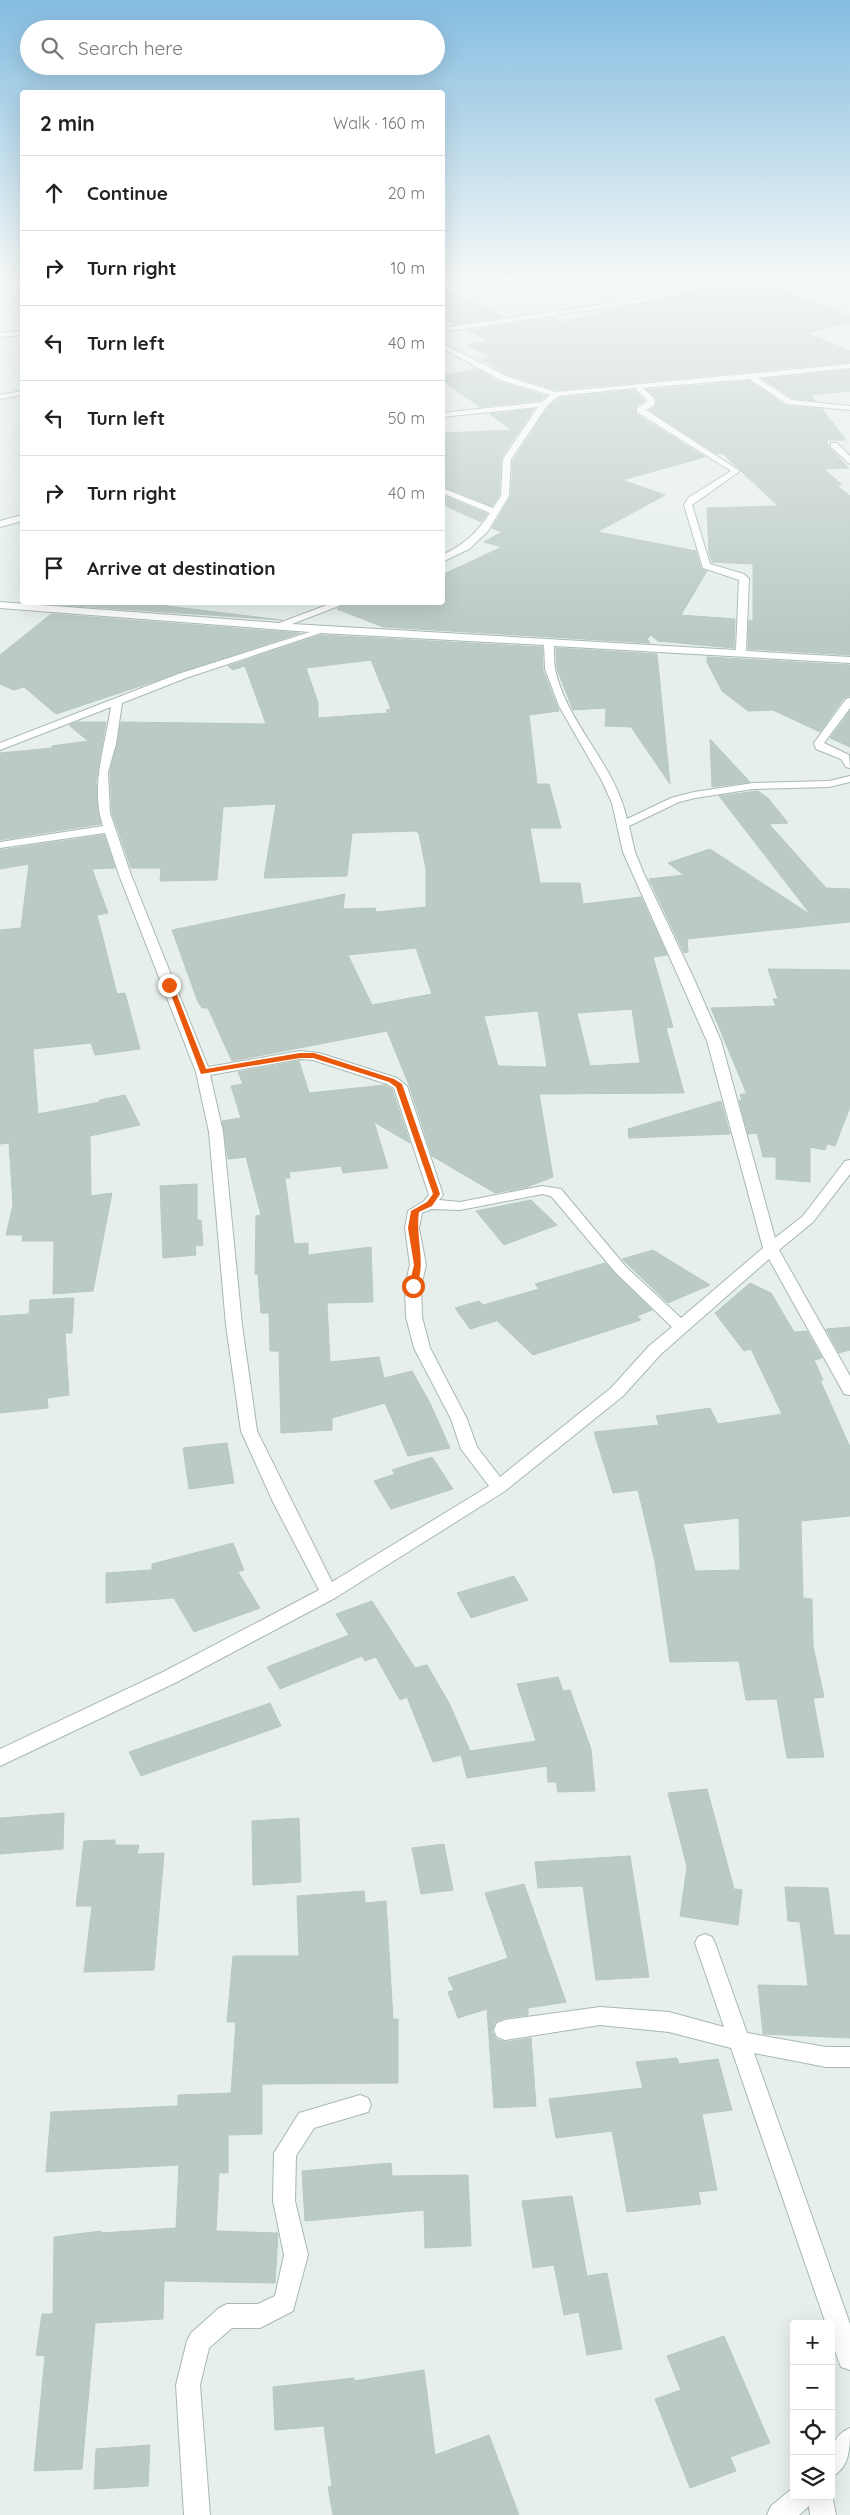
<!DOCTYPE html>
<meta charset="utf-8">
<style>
body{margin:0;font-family:Quicksand,sans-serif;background:#f6f6f6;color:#222}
.controls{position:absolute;right:15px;bottom:15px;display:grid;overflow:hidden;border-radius:5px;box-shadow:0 5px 20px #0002}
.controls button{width:45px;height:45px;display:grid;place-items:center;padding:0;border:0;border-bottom:1px solid #e0e0e0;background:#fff;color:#222;font:25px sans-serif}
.stop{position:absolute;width:15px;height:15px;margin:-11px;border:4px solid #ea580c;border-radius:50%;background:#fff}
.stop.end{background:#ea580c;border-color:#fff;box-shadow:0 1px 5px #0008}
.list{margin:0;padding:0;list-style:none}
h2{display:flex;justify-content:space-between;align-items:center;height:65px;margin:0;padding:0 20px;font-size:21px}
h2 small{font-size:16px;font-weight:400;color:#767676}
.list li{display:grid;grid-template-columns:32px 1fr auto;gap:15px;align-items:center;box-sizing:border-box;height:75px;padding:0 20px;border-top:1px solid #e0e0e0}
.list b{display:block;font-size:19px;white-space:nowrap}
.list em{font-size:16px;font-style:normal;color:#767676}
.icon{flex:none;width:28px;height:28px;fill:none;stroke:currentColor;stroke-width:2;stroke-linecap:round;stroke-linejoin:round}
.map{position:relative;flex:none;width:850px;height:2515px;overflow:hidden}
.search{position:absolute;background:#fff;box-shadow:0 5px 20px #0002;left:20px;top:20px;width:425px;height:55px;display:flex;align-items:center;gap:12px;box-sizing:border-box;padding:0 18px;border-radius:28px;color:#767676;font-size:19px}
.panel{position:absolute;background:#fff;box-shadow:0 5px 20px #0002;left:20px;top:90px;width:425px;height:515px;border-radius:5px}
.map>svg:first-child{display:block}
</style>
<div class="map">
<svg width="850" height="2515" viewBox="0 0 850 2515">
<rect width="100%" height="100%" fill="#e6efeb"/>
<!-- building -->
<path fill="#bbcac4" stroke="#b8c9c2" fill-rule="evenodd" d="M765,282l85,35v5l-43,11 43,18v11l-294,28 -49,-16 -15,-8h2l-13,-6 11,-2 -24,-13 21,-4 -21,-11 86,-12 7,4 113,-26z
M442,288l62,29 -49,7 -13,-6z
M477,369l22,13 47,14 -5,4 -61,7 -38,-27v-4z
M850,370v21l-39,4 4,6 -22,-3 -30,-19z
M749,381l37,25 36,3 24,31h-20l4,8 19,20 -25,1 18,16h-6l14,11v159l-102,-6 1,-29 4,1v-57l-41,-2 -3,-9 -2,-45 71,-2 -56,-53 -5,1 -68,-44 6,-3 2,-8 -10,-9z
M634,390l11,11 -9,5v8l69,43 -83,23 43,15 -68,37 99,19 5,18 6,2 -26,44 54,4 -1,29 -76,-7 -7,-6 -4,4 3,4 -267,-16 -46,-18 14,-7h91v-27l60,-28 -18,-5 18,-10 -10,-4 19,-32 2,-36 35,-53 11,-9z
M534,409l-33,49 -2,37 -7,11 -50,-20v-53l70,-3 -22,-16z
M442,495l45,19 -6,8 -39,-18z
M65,602h69l148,18 -220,-15z
M51,614l249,19 -244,81 -32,-27 -10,3 -14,-6v-29z
M321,635l221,12 1,23 16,41 -30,4 8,69h12l12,44h-31l10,55h40l3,21 58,-7 26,58 -14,2 20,70 -7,1 18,65 -145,1 14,83 -26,10 -32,6 -63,-37 -23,-71 -22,-54 -155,30 -24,-53h-6l-4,-6 -26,-72 173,-36 -2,15 32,-1 1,4 50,-5v-38l-7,-35 -3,-3 -64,2 -5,43 -83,2 12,-74 -53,3 -6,73 -57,1 1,-13h-30l-19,-55 -2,-41 11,-50 145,2 -21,-58 -12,4 -5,-4zM371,660l20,49 -5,1 2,3 -70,5v-15l-12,-35zM416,948l16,46 -60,11 -24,-50zM632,1009l8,54 -50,3 -13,-53zM538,1011l9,56 -49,-1 -14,-50z
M556,648l101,6 13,130 -39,-57 -26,-1 1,-18 -33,2 -16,-41z
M707,657l143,8v31l-6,2 -24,34 -47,-22 -25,1 -26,-20 -15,-29z
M850,711v36l-20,-9z
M78,722h28l-10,60 2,30 3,12 -101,16v-87l52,-5v-2l36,-5 -19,-16z
M710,739l40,43 -38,5z
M758,791l10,7 20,25 -19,1 57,64 24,1v33l-163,17 1,13 -4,1 -35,-74 35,-4 -16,-12 42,-14 101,66 -92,-119z
M104,835l11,33 -23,1 16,44 -11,2 20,79 8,-1 15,56 -45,6 -4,-12 -58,6 5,65 62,-12 -1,-2 26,-5 15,30 -50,11 1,60 21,-3 -19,98 -40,3 1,-53h-32l1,-6h-17l7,-30 -4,-62 -9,1v-214l21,-2 8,-64 -29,5v-19z
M768,969l82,1v137l-15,39 -8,-2 -2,6 -15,-3v35l-34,-3v-22h-13l-6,-24 -9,1 -9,-34h3l-2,-5 10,-3h-4l-35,-84 65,-2 -3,-7h5z
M299,1061l10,32 76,-8 7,4 18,54 -36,-21 14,46 -45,5 -2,-7 -52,6 1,6h-5l9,66 14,-1v12l63,-8 2,55 -46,1 3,59 49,-5 5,21 28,-7 18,32 20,45 -42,8 -23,-53 -53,15v12l-51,3 -2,-82h-9l-1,-38h-8l-3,-39h-3l1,-58 5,-1 -15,-58 -18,2 -6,-38 19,-3 -10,-32 12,-2 -5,-12z
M721,1101l9,33 -101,4 -1,-9z
M197,1184v36h4l2,25 -8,1 1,9 -33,3 -3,-72z
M531,1200l26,25 -53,20 -28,-34z
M653,1250l57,35 -42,18 -46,-44z
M605,1263l47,47 -15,6 4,4 -108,35 -41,-39 4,5 -26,8 -15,-21 24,-7 4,4 56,-16 -4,-5z
M750,1283l21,10 23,39 13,-1 15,27 -8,2 9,20h-3l30,67v69l-49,5 2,77 9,1 1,47 11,51 -11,1 11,59 -37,1 -10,-59 -31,1 -7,-39 -69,1 -15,-100 -17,-72 -25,3 -19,-61 65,-7 -3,-9 54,-8 8,16 64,-10 -31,-65 -7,2 -29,-38zM739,1518l1,52 -45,1 -12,-47z
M74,1298l-2,35h-7l4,62 -22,3 1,10 -48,5v-97l29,-2 1,-14z
M850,1327v23l-11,3 -13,-24z
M227,1443l7,40 -45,6 -6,-41z
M432,1457l21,32 -62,20 -17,-28 21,-7 -3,-4z
M233,1543l11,27 -6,2 22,36 -66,24 -20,-34 -68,5v-30l46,-3v-6z
M514,1576l14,24 -57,18 -14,-25z
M372,1601l43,67 12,-3 22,38 21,48 66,-10 -19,-57 41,-7 5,14 7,-1 21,59 4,42 -37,1 -2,-10h-8l-1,-16 -80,12 -6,-23 -28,7 -26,-65 -7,3 -24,-43 -11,4 -3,-5 -82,33 -13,-22 82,-32 -13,-21z
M270,1703l11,23 -140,50 -12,-24z
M707,1789l27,100 8,1 -4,35 -58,-9 7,-49 -19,-74z
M64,1813l-1,36 -63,5v-36z
M299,1818l2,64 -48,3 -1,-64z
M115,1840v5h24l-2,9 27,-1 -10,117 -70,2 8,-66h-16l8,-65z
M444,1844l9,46 -32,4 -9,-46z
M630,1856l19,121 -53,3 -13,-94 -45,2 -3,-26z
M524,1884l42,118 -38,6v7l-23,3 -10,4 -3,9 4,8 9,3 26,-4 5,68 -42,2 -7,-99 -29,9 -10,-26 6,-2 -6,-12 60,-20 -23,-65z
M785,1887l43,1 6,47h16v103l-87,-4 -5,-49 50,1 -8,-64 -12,-1z
M364,1891l1,12 21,-2 7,118h5v64l-136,1v50l-34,1v38h-9l-3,58 62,2 -3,50 -111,-2 -1,38 -68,4 -13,146 -48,2 11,-115 -9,-1 6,-41h11l1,-77 47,-6v2l75,-5 3,-63 -133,7 5,-60 127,-6v-11l53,-2 5,-71h-9l6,-66h66l-2,-60z
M677,2058l2,6 39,-5 14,51 -30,4 15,76 -19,2 3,12 -74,8 -15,-81 -56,7 -7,-39 94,-11 -7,-26z
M391,2163l1,13 76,-1 3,71 -46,2 -1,-38 -119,11 -3,-50z
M572,2196l15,80 20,-3 15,76 -35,6 -8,-43 -15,3 -10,-50 -21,3 -11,-67z
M724,2336l46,107 -40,14 6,14 -46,17 -35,-89 26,-9 -14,-34z
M424,2370l11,85 54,-20 30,80h-186l-5,-28 4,-1 -8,-60 -49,4 -2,-43 81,-9v3z
M150,2445l-2,41 -54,3 2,-40z"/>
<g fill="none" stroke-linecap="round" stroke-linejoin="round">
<!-- minor casing -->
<g stroke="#a8b8b2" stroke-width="2">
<path id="minor" d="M729,279h14l-111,25 -190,28v-4l190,-28z
M22,331v4l-22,2v-4z
M442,343l64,33 50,16 294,-28v4l-92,10 34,22 58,6v4l-63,-6 -38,-25 -106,9 12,11 -1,6 -8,5 94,61 -48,34 18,59 34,10 5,5 -3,72 104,6v6l-296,-17c0,7 0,16 1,23 12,55 60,95 72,150l44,-21 23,-6 59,-9 76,-2 21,-5v6l-21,5 -76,2 -58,9 -16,4 -50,24 6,26 9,22 50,105 27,62 54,197 28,-22 42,-55 5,-1v14l-37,48 -34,28 71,126v19l-6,-1 -2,-4 -73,-131 -108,95 -38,42 -118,95 -170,107 -158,84 -177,84v-17l163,-77 156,-82 -46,-88 -32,-71 -15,-106 -17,-193 -13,-60 -77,-197 -14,-42 -105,15v-6l103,-16c-13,-39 2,-79 8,-119l-111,43v-7l178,-69 132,-42 -310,-24v-6l279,21 56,-21h14l-57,22 444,26 3,-70 -36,-12 -19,-63 4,-7 43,-27 -94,-59v-4l10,-6v-2l-12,-12 -77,8 -11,10 -36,53 -2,37 -21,35 -19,18 -27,13v-7c22,-10 35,-22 48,-42l-48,-20v-5l51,20 8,-12 2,-37 35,-52 -96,10v-4l100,-11 8,-7 -50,-15 -58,-32zM321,633l223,12 1,24 14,37 43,75 10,22 11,49 84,189 56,207 -82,70 -55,-51 -65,-78 -19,-3 -82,16 -21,-2 4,-5 -36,-109 -10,-8 -78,-25 -19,-2 -92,16 -77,-192 -21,-62 -2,-41 8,-28 6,-41 64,-25zM300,1059l13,1 74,24 7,4 35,107 -5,6 -16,10 -3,17 5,37 -5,21 1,31 8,31 37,71 10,30 28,37 -157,96 -75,-151 -15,-106 -19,-193 -13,-57zM542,1194l9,2 65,77 56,54 -23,19 -38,42 -111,89 -23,-30 -10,-28 -37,-71 -8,-31 -1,-31 5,-21 -7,-37 3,-15 9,-4 29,1z
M22,391v4l-22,4v-4z
M831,443h6l13,13v8l-19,-17z
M22,515v6l-22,6v-6z
M850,698v10l-26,35 25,12 1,13 -4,-1 -5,-8 -25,-10 -2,-6 32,-44z
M705,1934l7,3 3,6 32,90 79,14h24v20h-24l-72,-14 96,271v46l-9,-3c-6,-15 -10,-27 -10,-43h-5l-95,-276 -62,-16 -69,-7 -95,15 -8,-3 -3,-7 3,-7 8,-3 95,-13 69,5 55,15 -29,-84 3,-6z
M360,2095l8,3 3,7 -3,7 -54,16 -18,28 -1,45 13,54 -15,56 -33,17h-28l-23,20 -9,37 10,130h-26l-8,-130 11,-44 4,-8 28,-25 8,-4h31l17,-8 9,-41 -11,-54 1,-48 25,-40z
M850,2428c0,20 0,40 -19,49 0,-20 -3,-40 19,-49z
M794,2487v9h37v-6l5,25h-26l-1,-9 -10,9h-32l4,-9z"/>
</g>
<!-- minor -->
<use href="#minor" fill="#fff" fill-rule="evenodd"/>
</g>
<!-- sky -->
<linearGradient id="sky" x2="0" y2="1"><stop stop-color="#84bce0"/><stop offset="0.44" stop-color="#f4f8f6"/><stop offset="1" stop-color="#f4f8f6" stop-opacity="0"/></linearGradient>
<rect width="850" height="631" fill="url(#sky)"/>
<!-- route -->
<path fill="#ea580c" d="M167,984l6,1 33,84 94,-16h14l80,26 8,5 38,110 -8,12 -13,6c-4,26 8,51 -3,75l-7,-1 5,-21 -6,-37 3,-17 16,-9 6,-8 -37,-107 -7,-5 -76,-24h-13l-99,16z"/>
</svg>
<div class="controls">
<button>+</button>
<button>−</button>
<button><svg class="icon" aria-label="locate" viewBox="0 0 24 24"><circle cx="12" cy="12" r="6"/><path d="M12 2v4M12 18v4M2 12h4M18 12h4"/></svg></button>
<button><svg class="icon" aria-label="layers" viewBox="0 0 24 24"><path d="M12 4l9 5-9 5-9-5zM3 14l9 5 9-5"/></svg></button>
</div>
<div class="stop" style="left:413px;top:1286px"></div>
<div class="stop end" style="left:169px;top:985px"></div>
<div class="search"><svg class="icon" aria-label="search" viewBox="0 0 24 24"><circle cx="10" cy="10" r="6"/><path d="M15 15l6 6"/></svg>Search here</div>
<section class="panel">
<h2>2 min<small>Walk · 160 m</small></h2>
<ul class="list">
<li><svg class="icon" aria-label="ahead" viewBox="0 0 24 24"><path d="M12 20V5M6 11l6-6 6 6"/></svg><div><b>Continue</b></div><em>20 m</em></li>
<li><svg class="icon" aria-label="right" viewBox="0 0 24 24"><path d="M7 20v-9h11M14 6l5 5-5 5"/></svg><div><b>Turn right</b></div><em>10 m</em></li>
<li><svg class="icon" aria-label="left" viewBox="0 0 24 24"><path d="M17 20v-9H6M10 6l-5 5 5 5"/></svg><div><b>Turn left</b></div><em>40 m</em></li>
<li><svg class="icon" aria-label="left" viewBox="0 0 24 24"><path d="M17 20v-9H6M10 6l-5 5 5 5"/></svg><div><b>Turn left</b></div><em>50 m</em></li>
<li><svg class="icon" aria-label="right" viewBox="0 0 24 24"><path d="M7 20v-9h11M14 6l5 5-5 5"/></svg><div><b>Turn right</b></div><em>40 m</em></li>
<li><svg class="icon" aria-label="arrive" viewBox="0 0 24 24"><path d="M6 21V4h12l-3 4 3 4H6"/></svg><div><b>Arrive at destination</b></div></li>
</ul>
</section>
</div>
